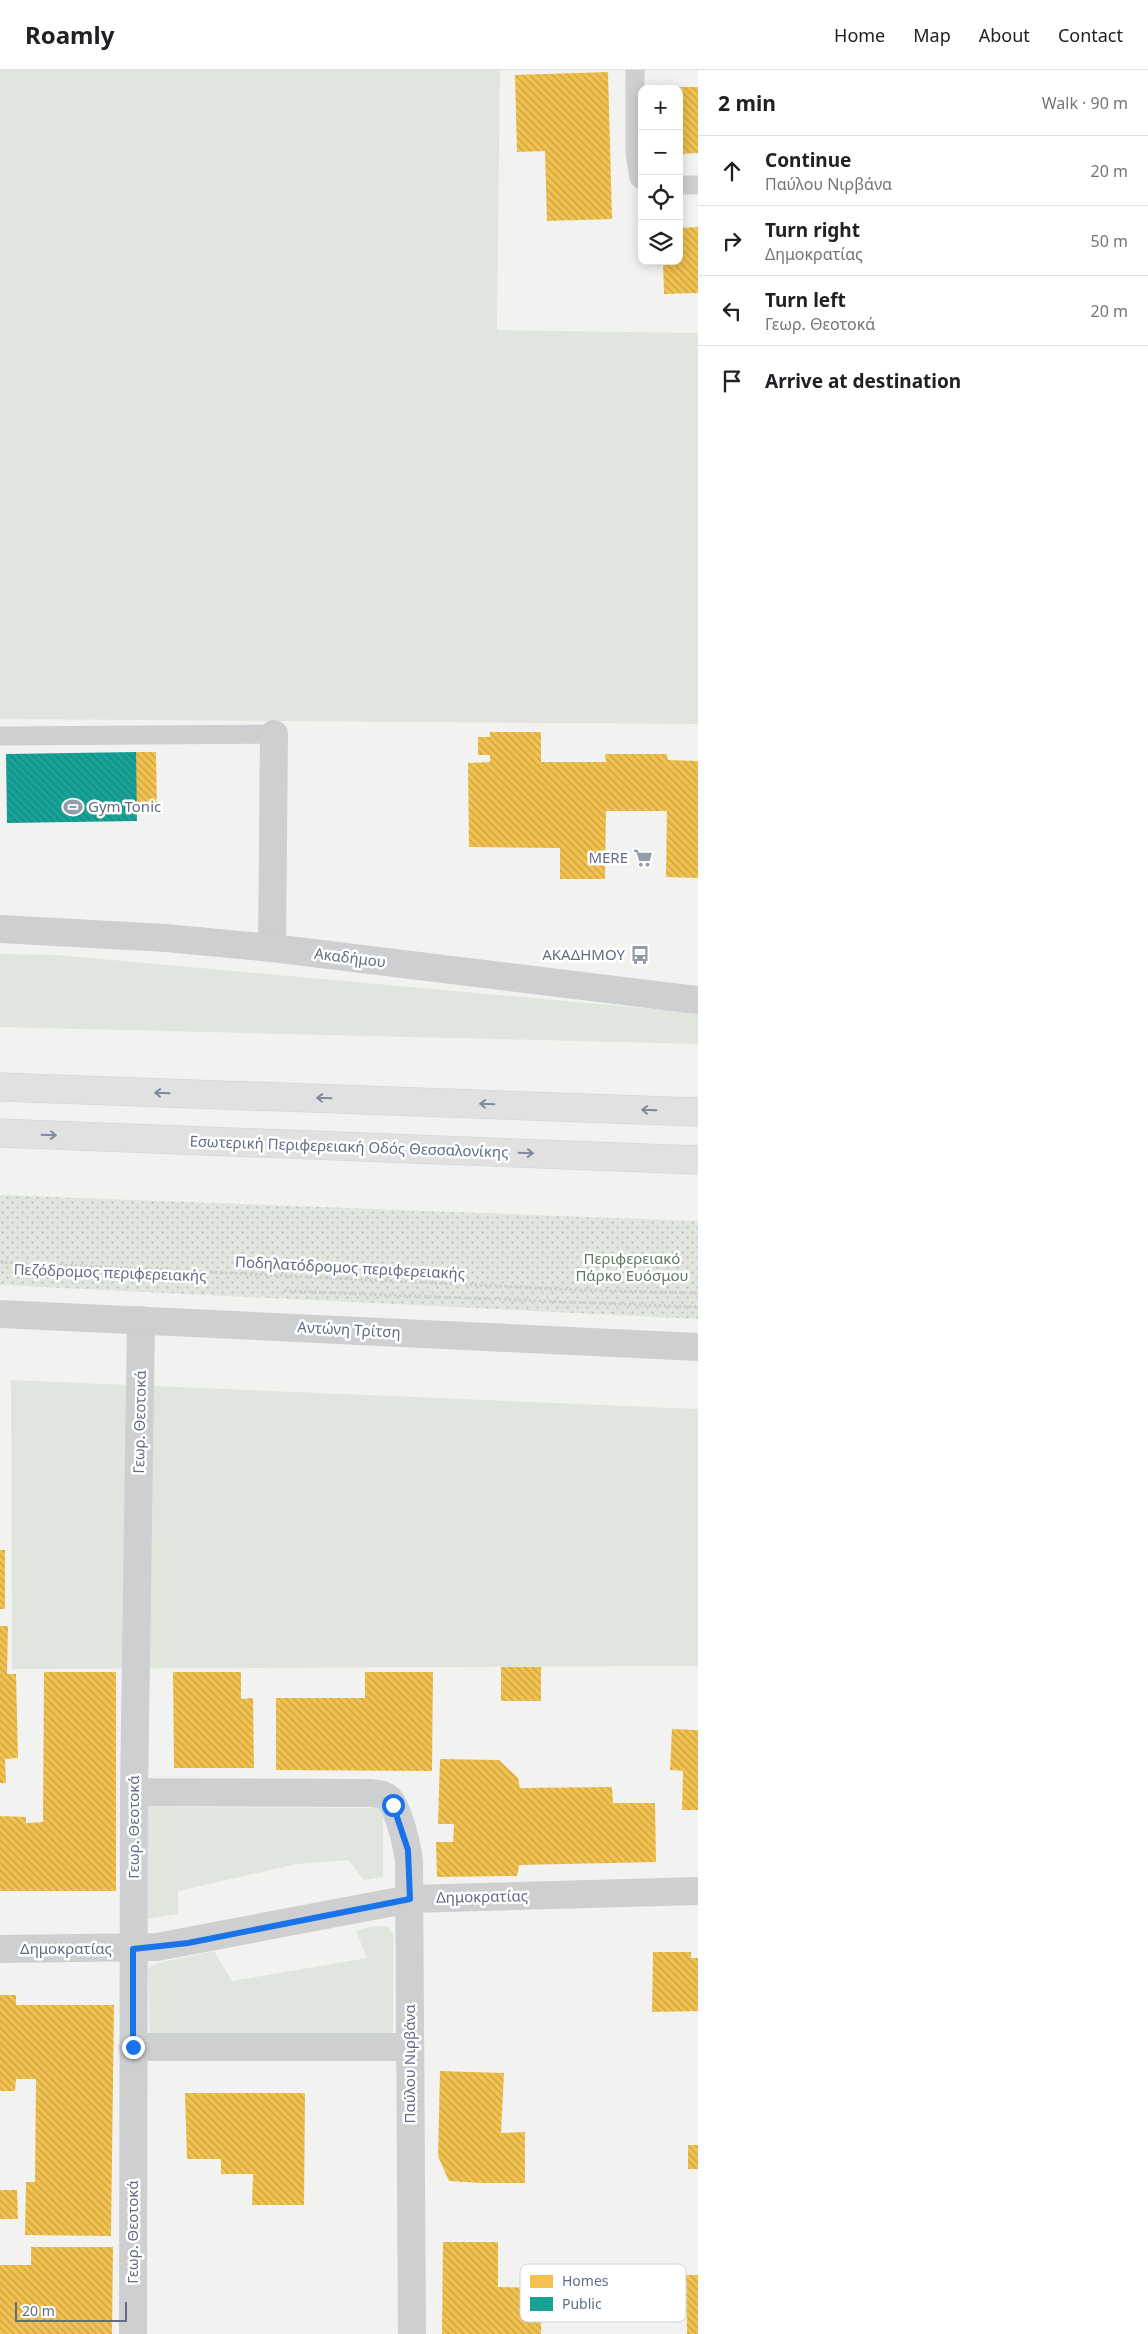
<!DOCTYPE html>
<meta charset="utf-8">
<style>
body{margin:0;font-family:"Noto Sans",sans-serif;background:#f6f6f6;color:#202124}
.controls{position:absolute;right:15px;top:15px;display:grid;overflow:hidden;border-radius:10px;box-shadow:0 2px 12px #0003}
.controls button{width:45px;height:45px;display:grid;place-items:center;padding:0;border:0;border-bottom:1px solid #e0e0e0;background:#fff;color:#202124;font:25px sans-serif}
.scale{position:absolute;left:15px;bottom:12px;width:112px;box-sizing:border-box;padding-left:5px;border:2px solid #606d83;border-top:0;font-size:14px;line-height:18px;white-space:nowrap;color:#606d83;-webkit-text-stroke:4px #fff;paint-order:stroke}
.stop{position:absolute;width:15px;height:15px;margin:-11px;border:4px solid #1a73e8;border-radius:50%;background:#fff}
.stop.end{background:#1a73e8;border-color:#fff;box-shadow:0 1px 5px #0008}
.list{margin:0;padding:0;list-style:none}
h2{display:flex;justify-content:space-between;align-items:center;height:65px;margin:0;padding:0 20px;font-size:21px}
h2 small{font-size:16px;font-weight:400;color:#757577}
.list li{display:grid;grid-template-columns:32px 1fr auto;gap:15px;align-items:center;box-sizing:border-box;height:70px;padding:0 20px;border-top:1px solid #e0e0e0}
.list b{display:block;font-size:19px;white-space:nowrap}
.list p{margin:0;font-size:16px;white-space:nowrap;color:#757577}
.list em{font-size:16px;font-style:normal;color:#757577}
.icon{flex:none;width:28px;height:28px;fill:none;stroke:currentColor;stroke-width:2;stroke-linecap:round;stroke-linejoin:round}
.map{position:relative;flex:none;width:698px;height:2264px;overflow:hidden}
header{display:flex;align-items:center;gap:30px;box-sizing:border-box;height:70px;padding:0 25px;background:#fff;border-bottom:1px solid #e0e0e0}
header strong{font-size:24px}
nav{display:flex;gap:28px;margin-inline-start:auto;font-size:18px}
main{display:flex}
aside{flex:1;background:#fff}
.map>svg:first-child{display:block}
</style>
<header>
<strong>Roamly</strong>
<nav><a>Home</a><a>Map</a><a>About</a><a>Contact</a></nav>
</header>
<main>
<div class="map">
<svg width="698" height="2264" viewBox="0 0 698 2264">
<defs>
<pattern id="park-dots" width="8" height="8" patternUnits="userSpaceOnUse" patternTransform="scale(1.25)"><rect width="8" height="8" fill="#e0e6de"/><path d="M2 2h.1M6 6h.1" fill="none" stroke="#b9bfb9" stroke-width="1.8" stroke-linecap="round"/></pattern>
<pattern id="homes-back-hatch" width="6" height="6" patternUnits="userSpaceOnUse" patternTransform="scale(1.25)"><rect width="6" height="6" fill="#f2c14e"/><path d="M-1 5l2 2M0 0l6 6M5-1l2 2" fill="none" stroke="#c7a146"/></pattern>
<pattern id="public-back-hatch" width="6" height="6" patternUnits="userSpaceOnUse" patternTransform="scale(1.25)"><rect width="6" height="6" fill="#17a398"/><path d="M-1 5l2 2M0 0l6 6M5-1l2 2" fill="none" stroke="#188981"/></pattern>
</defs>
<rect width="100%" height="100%" fill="#f2f3f0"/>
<!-- green -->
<path fill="#e0e6de" d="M0,0h500l-3,260 201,3v391l-698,-5z
M0,884l58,1 640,58v31l-698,-17z
M11,1310l687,29v257l-686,3z
M148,1737l230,1 5,9v60l-19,3 -16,-20 -51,4 -119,27v23l-30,5z
M374,1856l14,1 6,9 -1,99 -243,2 -2,-69 10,-5 56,-12 18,30 135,-23 -11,-27z"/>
<!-- park -->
<path fill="url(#park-dots)" d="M0,1125l698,26v98l-698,-34z"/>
<!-- homes -->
<path fill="url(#homes-back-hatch)" d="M608,2l4,147 -65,2 -2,-70 -28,1 -2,-77z
M679,17h19v66l-19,1z
M698,157v66l-34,1 -1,-33h16v-33z
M490,662h51v30h65l-1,-8h62l1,6 30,1v117l-32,-1 1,-66h-61l-1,68h-45v-31l-91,-1 -1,-84 22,-1v-7h-12v-18h12z
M136,682h20l1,60h-21z
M0,1480h5v59h-5z
M0,1556h8l-1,48h9l2,84 -13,1 1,24h-6z
M501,1597h40v34h-40z
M44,1602h72v219h-116v-75l26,1v6l17,-1z
M173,1602h68v27l12,-1 1,70h-80z
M365,1602h68l-1,99 -156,-1v-72h89z
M672,1659l26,1v80h-16l1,-39 -13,-1z
M440,1689l59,1 19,18 2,10 92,-1 1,16h42l1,59 -137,3 -2,11 -80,1 -1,-35h17l1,-18h-16z
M653,1882h38v6h7v53l-46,1z
M0,1925h16v10h98l-3,231 -86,-1 1,-53h9l1,-103h-20l-1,12h-15z
M440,2001l64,2 -3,60 24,-1v51h-43l-33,-2 -11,-25z
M185,2023h120l-1,112h-52l1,-31h-32v-15h-34z
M688,2075h10v24h-10z
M0,2120h17l1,29h-18z
M443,2172h55v45l44,1 -1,46h-99z
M31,2177h82l-1,87h-112v-69h31z
M686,2205h12v59h-11z"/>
<!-- public -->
<path fill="url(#public-back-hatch)" d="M136,682l1,69 -130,2 -1,-69z"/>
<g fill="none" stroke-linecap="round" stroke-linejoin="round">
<!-- trunk casing -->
<g stroke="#ced0d0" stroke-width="29">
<path id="trunk" d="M0,1017l698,25
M0,1063l698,27"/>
</g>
<!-- path -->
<path stroke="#ccc" stroke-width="3" stroke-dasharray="2.5 2.5" stroke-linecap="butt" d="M0,1192l580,28 118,3
M284,1221l414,16"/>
<!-- service -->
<path stroke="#cecfd0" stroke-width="19" d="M635,0v84l4,24 3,2
M679,115h19
M0,666l274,-2"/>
<!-- minor -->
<path stroke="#cecfd0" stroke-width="28" d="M272,878l2,-214
M134,1722l237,1c7,1 13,1 18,6 10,11 19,49 20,64l3,471
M0,1879l157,-2 253,-48 288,-8
M133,1977h276
M133,2264l1,-542 7,-472"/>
<!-- tertiary -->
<path stroke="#cecfd0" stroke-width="28" d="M0,859l166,9 106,10 426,52
M0,1244l698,33"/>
<!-- trunk -->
<use href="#trunk" stroke="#e1e1e2" stroke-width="28"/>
</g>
<!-- one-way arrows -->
<defs><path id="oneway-shaft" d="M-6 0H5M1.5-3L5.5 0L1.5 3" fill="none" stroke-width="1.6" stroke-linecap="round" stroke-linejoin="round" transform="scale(1.25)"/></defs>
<g stroke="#808a9b">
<use href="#oneway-shaft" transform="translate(162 1023) rotate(-178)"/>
<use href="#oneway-shaft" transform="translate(324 1028) rotate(-178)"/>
<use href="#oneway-shaft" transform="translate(487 1034) rotate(-178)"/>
<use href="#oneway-shaft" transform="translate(649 1040) rotate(-178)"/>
<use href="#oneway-shaft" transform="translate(49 1065) rotate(2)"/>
<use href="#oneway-shaft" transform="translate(526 1083) rotate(2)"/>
</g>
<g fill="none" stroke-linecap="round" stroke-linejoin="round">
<!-- route -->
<path stroke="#1a73e8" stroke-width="6" d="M133,1977v-98l55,-6 222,-44 -2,-49 -15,-45"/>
</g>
<!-- icons -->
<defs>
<g id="stadium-bare" transform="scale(1.5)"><path d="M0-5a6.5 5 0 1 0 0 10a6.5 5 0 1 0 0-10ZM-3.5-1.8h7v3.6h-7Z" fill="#939ca9" stroke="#fff" stroke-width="2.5" paint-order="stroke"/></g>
<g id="supermarket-bare" transform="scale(1.5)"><path d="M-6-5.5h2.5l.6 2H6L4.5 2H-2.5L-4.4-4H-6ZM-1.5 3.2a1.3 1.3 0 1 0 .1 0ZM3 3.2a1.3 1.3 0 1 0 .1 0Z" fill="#939ca9" stroke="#fff" stroke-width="2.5" paint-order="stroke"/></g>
<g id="bus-bare" transform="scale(1.5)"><path d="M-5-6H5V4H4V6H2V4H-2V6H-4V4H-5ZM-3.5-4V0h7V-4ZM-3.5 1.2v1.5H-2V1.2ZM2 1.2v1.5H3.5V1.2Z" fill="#939ca9" stroke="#fff" stroke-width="2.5" paint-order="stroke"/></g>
</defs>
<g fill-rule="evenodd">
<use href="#stadium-bare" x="73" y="737"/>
<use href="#supermarket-bare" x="643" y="788"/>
<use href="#bus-bare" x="640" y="885"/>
</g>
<g text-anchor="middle" stroke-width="5" stroke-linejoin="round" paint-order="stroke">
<!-- poi labels -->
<g font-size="15" fill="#606d83" stroke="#fff" text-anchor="end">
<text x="88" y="742" text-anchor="start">Gym Tonic</text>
<text x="628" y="793">MERE</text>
<text x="625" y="890">ΑΚΑΔΗΜΟΥ</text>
</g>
<!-- street labels -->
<g font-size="15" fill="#606d83" stroke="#fff">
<text transform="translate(350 888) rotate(7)" y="5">Ακαδήμου</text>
<text transform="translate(349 1077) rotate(2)" y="5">Εσωτερική Περιφερειακή Οδός Θεσσαλονίκης</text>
<text transform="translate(350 1198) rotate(3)" y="5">Ποδηλατόδρομος περιφερειακής</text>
<text transform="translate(110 1203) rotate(2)" y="5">Πεζόδρομος περιφερειακής</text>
<text transform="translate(349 1260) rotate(3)" y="5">Αντώνη Τρίτση</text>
<text transform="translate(140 1352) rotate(-89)" y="5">Γεωρ. Θεοτοκά</text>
<text transform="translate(134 1757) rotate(-90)" y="5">Γεωρ. Θεοτοκά</text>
<text transform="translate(482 1827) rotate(-1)" y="5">Δημοκρατίας</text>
<text x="66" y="1884">Δημοκρατίας</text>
<text transform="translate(410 1994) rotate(-90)" y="5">Παύλου Νιρβάνα</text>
<text transform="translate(133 2162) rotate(-90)" y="5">Γεωρ. Θεοτοκά</text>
</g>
<!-- park labels -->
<g font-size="15" fill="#607a60" stroke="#fff">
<text x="632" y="1194">Περιφερειακό<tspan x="632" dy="17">Πάρκο Ευόσμου</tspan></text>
</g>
</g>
<!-- legend -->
<rect x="520" y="2194" width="166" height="58" rx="8" fill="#fff" stroke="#cfd3da" stroke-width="1"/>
<rect x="530" y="2205" width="23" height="13" fill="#f2c14e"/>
<rect x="530" y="2227" width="23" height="14" fill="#17a398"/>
<g font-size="14" fill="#606d83">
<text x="562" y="2216">Homes</text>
<text x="562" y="2239">Public</text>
</g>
</svg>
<div class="controls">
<button>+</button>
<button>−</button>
<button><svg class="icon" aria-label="locate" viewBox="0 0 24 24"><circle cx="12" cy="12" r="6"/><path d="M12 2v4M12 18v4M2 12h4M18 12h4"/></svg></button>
<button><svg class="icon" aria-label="layers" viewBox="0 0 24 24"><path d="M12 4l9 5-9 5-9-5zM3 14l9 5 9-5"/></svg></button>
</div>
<div class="scale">20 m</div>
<div class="stop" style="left:393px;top:1735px"></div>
<div class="stop end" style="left:133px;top:1977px"></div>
</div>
<aside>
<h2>2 min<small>Walk · 90 m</small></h2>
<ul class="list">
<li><svg class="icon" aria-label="ahead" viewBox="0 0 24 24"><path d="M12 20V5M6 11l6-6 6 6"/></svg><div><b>Continue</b><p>Παύλου Νιρβάνα</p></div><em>20 m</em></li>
<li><svg class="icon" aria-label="right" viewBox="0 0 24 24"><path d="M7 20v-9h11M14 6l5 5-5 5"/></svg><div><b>Turn right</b><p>Δημοκρατίας</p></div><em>50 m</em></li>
<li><svg class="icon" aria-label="left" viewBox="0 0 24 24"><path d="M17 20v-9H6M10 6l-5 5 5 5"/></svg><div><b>Turn left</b><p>Γεωρ. Θεοτοκά</p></div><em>20 m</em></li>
<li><svg class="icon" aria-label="arrive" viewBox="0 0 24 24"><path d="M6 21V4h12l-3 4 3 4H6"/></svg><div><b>Arrive at destination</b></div></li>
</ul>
</aside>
</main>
